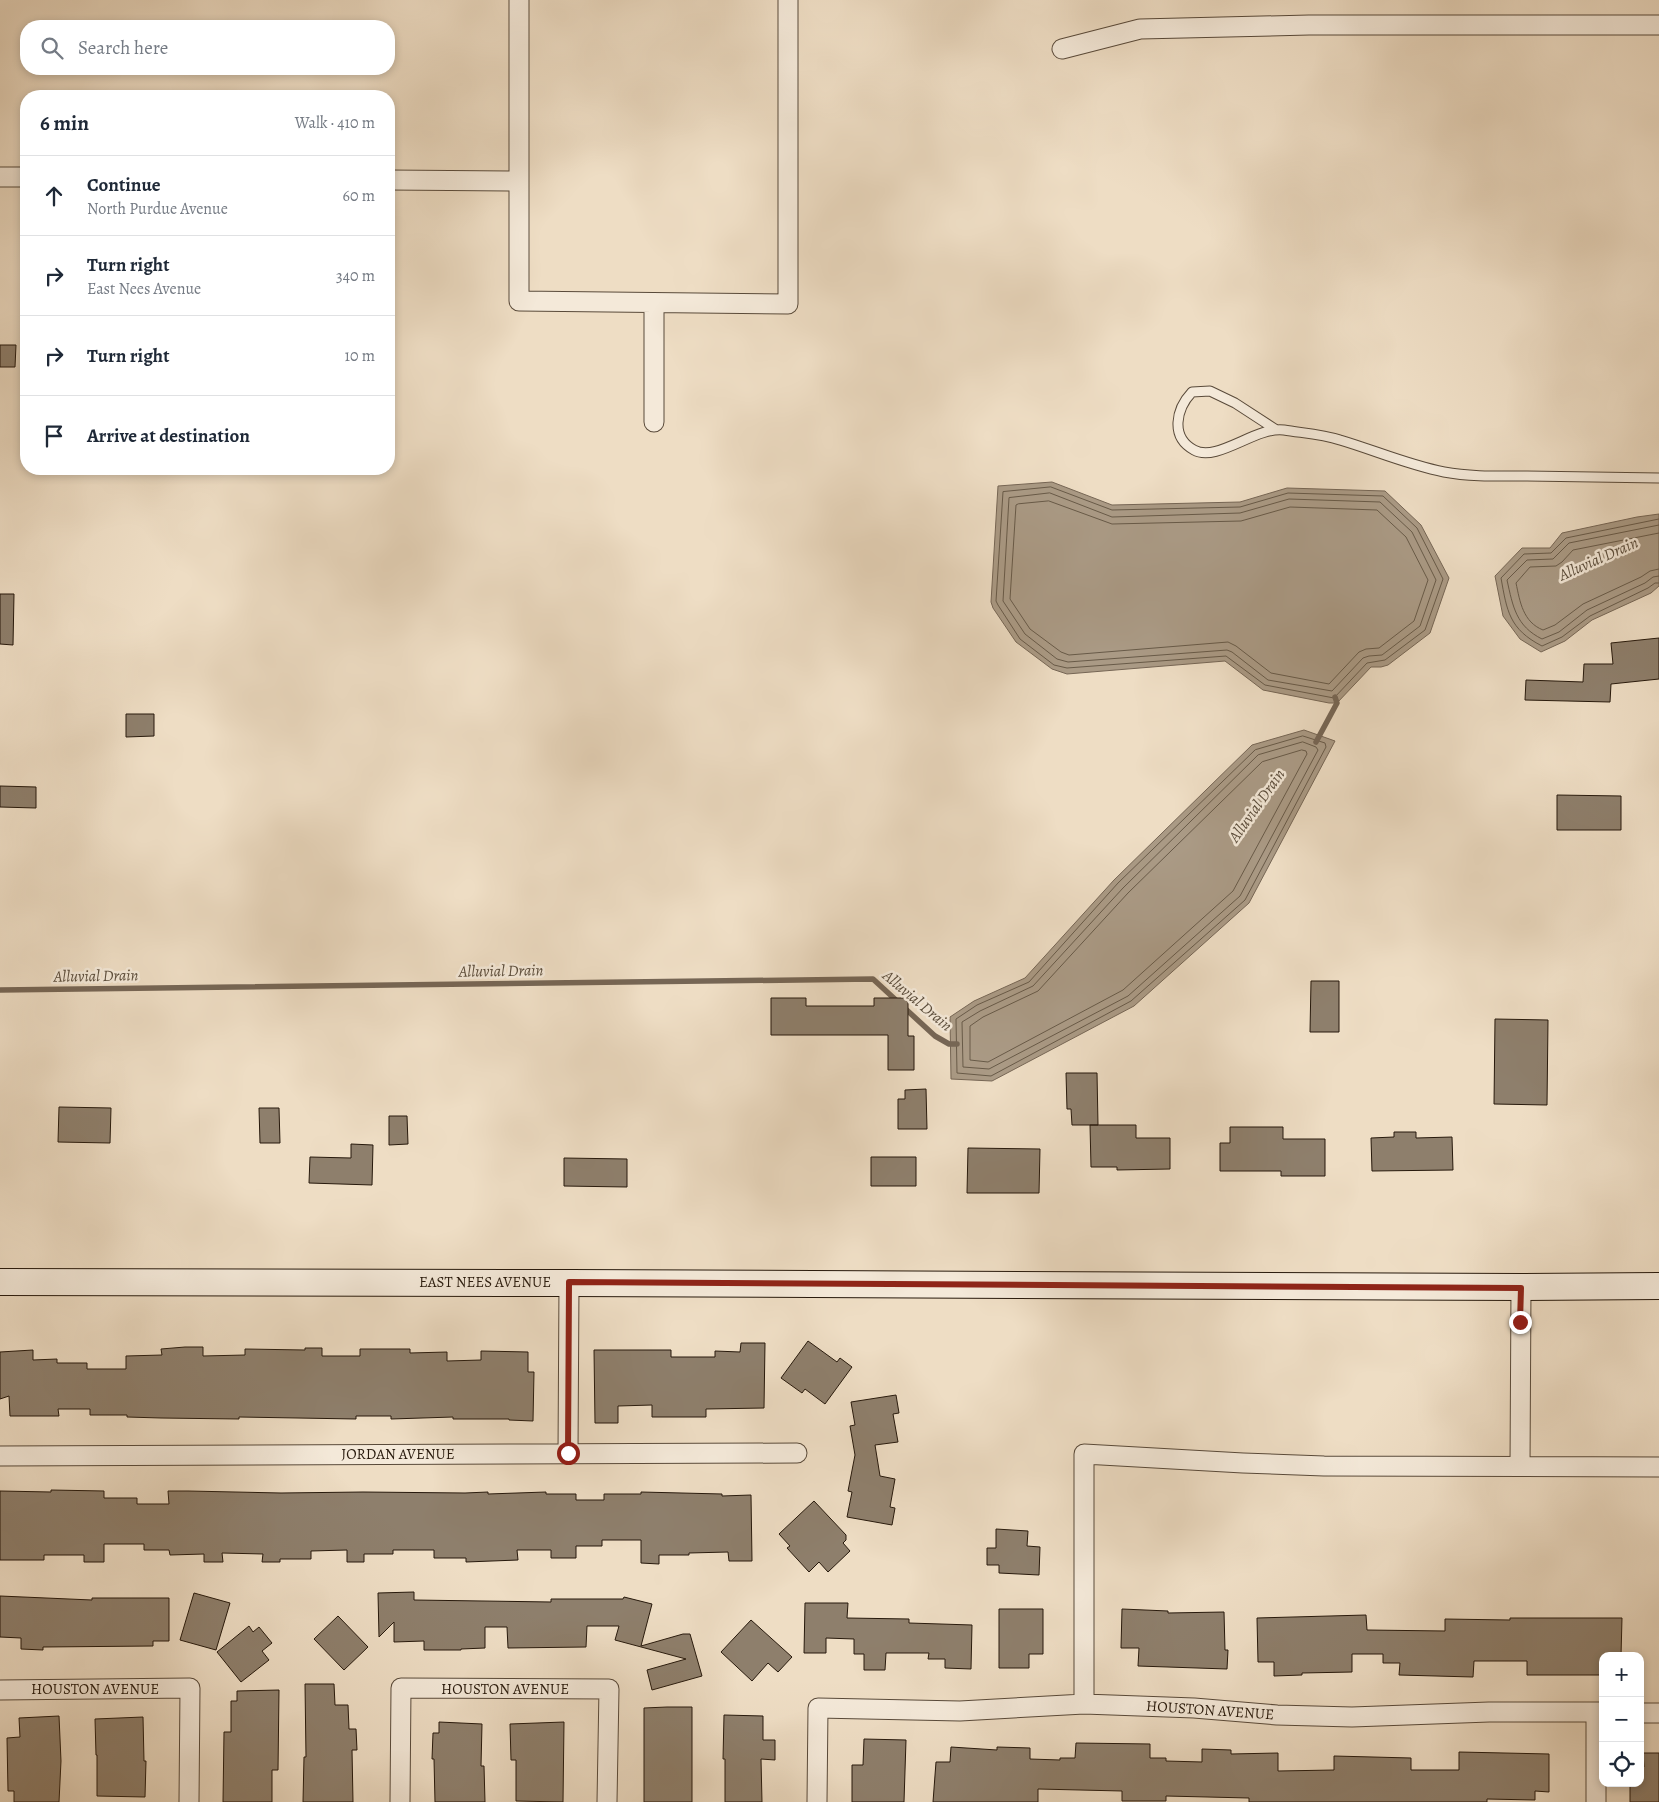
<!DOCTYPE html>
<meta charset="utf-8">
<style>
body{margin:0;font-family:Alegreya,serif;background:#f6f6f7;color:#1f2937}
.controls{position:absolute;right:15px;bottom:15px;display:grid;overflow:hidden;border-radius:10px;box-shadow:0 2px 8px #0003}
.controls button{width:45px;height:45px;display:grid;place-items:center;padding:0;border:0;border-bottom:1px solid #e0e1e3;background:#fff;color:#1f2937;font:25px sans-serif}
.stop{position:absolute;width:15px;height:15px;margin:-11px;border:4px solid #8f2418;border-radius:50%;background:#fff}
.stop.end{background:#8f2418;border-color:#fff;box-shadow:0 1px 5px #0008}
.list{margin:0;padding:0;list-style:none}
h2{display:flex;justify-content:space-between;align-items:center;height:65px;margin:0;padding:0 20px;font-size:21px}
h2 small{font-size:16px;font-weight:400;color:#747a83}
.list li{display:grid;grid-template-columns:32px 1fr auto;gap:15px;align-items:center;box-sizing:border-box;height:80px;padding:0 20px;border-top:1px solid #e0e1e3}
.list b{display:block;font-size:19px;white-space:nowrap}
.list p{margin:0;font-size:16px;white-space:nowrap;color:#747a83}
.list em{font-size:16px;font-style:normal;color:#747a83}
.icon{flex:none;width:28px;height:28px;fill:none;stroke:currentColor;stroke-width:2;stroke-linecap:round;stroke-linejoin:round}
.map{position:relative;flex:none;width:1659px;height:1802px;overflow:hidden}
.search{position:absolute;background:#fff;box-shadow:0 2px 8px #0003;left:20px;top:20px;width:375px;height:55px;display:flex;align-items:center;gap:12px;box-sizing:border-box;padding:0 18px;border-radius:20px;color:#747a83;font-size:19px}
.panel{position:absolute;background:#fff;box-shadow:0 2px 8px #0003;left:20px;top:90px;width:375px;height:385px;border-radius:20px}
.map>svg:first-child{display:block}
</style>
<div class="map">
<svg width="1659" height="1802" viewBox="0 0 1659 1802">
<rect width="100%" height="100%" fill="#eeddc4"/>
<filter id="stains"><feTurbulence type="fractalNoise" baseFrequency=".004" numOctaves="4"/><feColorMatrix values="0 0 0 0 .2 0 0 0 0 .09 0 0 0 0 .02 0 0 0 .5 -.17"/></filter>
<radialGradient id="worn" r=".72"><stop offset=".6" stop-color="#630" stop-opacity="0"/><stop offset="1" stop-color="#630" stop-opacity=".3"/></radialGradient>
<!-- water -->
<path fill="#aa9a85" stroke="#766655" d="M1052,482l60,23 128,-3 47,-14 98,3 36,34 28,53 -19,55 -42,32 -7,2h-10l-34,36h-8l-66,-13 -38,-29 -158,13 -15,-5 -36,-27 -23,-34 -2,-6 7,-116z
M1659,514v72l-8,7 -59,27 -27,21 -24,11 -21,-13 -17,-23 -8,-40 27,-28h28l12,-15 75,-16z
M1304,730l31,11 -86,162 -115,103 -142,75 -41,-2 -1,-62 24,-16 51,-23 89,-98 138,-135z"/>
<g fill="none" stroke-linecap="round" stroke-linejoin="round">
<!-- shore -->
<path stroke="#685a48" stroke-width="1" d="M1051,487l61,23 128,-3 48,-14 95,3 34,32 26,51 -18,51 -40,30 -18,3 -33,35 -69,-13 -39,-29 -159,12 -13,-3 -34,-26 -22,-34 -2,-4 7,-109z
M1050,493l62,24 128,-4 49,-14 91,3 32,30 24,48 -16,46 -38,29 -13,1 -6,2 -31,33 -64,-11 -36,-28 -5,-2 -159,12 -11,-3 -32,-25 -22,-33 6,-103z
M1049,501l63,23 129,-3 49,-14 87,3 29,27 22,43 -14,41 -35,27 -13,1 -7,3 -30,32 -58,-11 -35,-27 -8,-4 -159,13 -8,-3 -31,-23 -20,-30 6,-94 2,-1z
M1659,519l-93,19 -15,15 -27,1 -23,24c6,33 8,51 41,68l20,-9 28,-21 58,-28 7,-5h4
M1659,525l-90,18 -16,16 -26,1 -20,20c6,27 9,46 35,59l17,-7 28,-22 58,-27 8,-6 6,-1
M1659,533l-86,17 -11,12 -6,4 -26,1 -14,16c4,19 7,39 27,47l12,-5 28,-21 58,-27 9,-6 9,-2
M1303,736l22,7 1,4 -81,153 -114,101 -140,75 -34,-3 -1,-54 21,-14 52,-23 89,-99 137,-133z
M1303,742l13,5 2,3 -78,146 -112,100 -139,73 -26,-2 -1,-45 18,-11 53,-25 90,-98 135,-133z
M1302,750l4,1 1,3 -74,137 -110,99 -135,72 -18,-2v-34l13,-9 55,-26 90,-98 134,-131z"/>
<!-- stream -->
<path stroke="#766655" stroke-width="5.5" d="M1316,742l21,-39 -2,-6
M0,990l873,-11 62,57 14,8h8"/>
</g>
<!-- building -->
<path fill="#8e7f6c" stroke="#27190c" d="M0,345h16l-1,22h-15z
M0,594h14l-1,51 -13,-1z
M1659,638v41l-48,5 -1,18 -85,-2 1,-20 57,2 1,-18h29l-2,-21z
M126,714h28v22l-28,1z
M0,786l36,1v21l-36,-1z
M1557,795l64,1v34h-64z
M1311,981h28v51h-29z
M771,998h35v8h68v-8h34v38h6v34h-26v-35h-117z
M1495,1019l53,1 -1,85 -53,-1z
M1066,1073h31l1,52h-26l-1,-16h-4z
M926,1089l1,40h-29v-30h7v-9z
M59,1107l52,1 -1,35 -52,-1z
M259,1108h20l1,35h-20z
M389,1116h18l1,28 -19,1z
M1090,1125h46v13h34v31l-53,1v-3h-26z
M1230,1127h53v12h42v37h-44v-5h-61v-28h10z
M1394,1132h22v6l36,-1 1,33 -81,1 -1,-33 23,-1z
M351,1144l22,1 -1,40 -63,-2 1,-26 41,1z
M968,1148l72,1 -1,44h-72z
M871,1157h45v29h-45z
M564,1158l63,1v28l-63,-1z
M808,1341l29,21 3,-4 12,9 -27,37 -20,-15 -3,4 -21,-15z
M741,1343h24l-1,65 -58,1v8h-54v-12l-34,1v17h-23l-1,-73h77v7h44v-6l25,1z
M185,1347h18v9l42,-1v-6l60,1v-2h17v8h38v-7h50v4l37,-1v9l34,-1v-9l47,1v20h6l-1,49 -24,-1v-1h-56v-2l-62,2v-3h-35v3l-117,-2v2l-78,-1 -34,-1v-2h-37v-6h-32l1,7h-49l-1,-20 -9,3v-47l33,-2v10l24,-1v4h30v6h39v-13l36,-1 -1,-6z
M896,1395l3,18 -6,1 5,28 -23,3 5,31 15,3 -5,28 5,1 -3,17 -45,-8 5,-25 -4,-1 7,-36 -5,-29 5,-1 -4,-23z
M51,1490l53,1v7h33v6h32l-1,-13h20l93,2 82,-1 102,1 23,-1v2l58,-2v2h30v6h28v-6h37v-2l81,2v2l29,-1 1,66h-23l-1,-9 -39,1v2h-30v9l-18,-1v-23h-39v6h-26v12h-25v-8h-34l1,10 -52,2v-4h-32v-8h-41v4h-29v8h-17v-12l-36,1v8h-31v3h-18l1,-8 -41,-1 1,9h-19v-8l-34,1 -1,-5h-25v-6h-40v18h-20v-7h-40v5h-44v-69l51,1z
M814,1501l32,34v5l-3,3 7,8 -22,21 -9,-10 -10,10 -22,-24 3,-2 -11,-12z
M996,1529l32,2 -1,15 13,1 -1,28 -40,-2v-8h-12v-17h9z
M414,1592v8l137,2v-3h72l1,-2 28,7 -11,42 42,-12h7l12,42 -50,14 -5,-20 39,-11 -71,-19 4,-14h-32l-1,21 -78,1 -1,-21h-22v21l-24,1v1h-37v-9l-30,1v-20l-15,15 -1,-44z
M194,1593l36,10 -14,47 -36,-10z
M0,1596l92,4v-2h77v43h-16v5l-110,1v3l-22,-1v-11l-21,-1z
M805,1603h43l-1,15 62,1v4l63,2 -1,44 -26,-1v-9h-17l1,-6h-43l-1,17h-21v-16h-10v-15l-28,-1v15h-22z
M999,1609h44v45h-14v14h-30z
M1122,1609l46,2v2l56,-1 1,38h3l-1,19 -89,-3 1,-18h-18z
M1366,1615l1,15 78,1v-12l65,1v-2h112l-1,38h-18v19h-76v-14h-53l-1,16 -74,-2 1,-12h-17v-9h-31v18l-50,1v2l-28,1v-14h-16l-1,-44z
M338,1616l30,31 -24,23 -30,-31z
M751,1620l41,37 -14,15 -10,-9 -16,18 -31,-29z
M249,1626l4,6 6,-5 13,16 -10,8 7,9 -28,22 -24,-30z
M305,1684h29l1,21h13l1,24h7l1,21h-5l1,52h-50l1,-45h2z
M279,1690l-1,80h-6v32h-49l1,-70h7v-31h6v-10z
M667,1707h25v95h-48v-94z
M724,1715l39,1v24h12v20l-14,-1 1,43h-37v-43h-2z
M59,1716l2,45 -2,41h-45v-11h-6l-1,-53 13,-1 -1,-19z
M143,1717l1,44h2l-1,36 -48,-1v-41h-1l-1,-36z
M439,1722l43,2 -1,42h3l1,36h-50l-1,-43h-2l1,-26h6z
M564,1722l-1,80 -47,-1v-41h-5l-1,-36z
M864,1739l42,1 -2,62h-52v-37h11z
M1076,1743l74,1v14h16v3l36,1v-13l29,1v4l47,-1v18l56,-1v-14l77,2v12h48v-18l90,2v38l-14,-1v9l-48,-1v3h-238v-4l-83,-2v5h-44v-10l-84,-2v13h-105l3,-40h14l1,-15 46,3v-3l33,1v11l30,1v-2h15z
M1643,1753h16v49h-29v-19h10v-16h4z"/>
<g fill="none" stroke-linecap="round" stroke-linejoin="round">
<!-- lane casing -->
<g stroke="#594a3a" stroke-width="11">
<path id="lane" d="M1275,429l-40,-26 -25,-12 -18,1c-16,17 -22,45 2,58 23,13 62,-24 90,-20 18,3 38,4 56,10 34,10 68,25 104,32 27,5 55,4 83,4 44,1 88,1 132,2"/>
</g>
<!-- street casing -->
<g stroke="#594a3a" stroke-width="21">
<path id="street" d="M519,0v301l269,3v-304
M1062,49l78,-20 169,-4h350
M0,177h26
M389,180l130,1
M654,422v-119
M568,1453l1,-170
M0,1456l797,-3
M1520,1466l1,-179
M0,1690l190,-2 -1,114
M1084,1704v-250l159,9 81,3 335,1
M1640,1713h19
M400,1802l1,-114 208,1 -2,113
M817,1802l1,-94 142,3 124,-7 110,4 83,7 75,2 137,-5h114
M1596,1802v-90"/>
</g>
<!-- secondary casing -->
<g stroke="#27190c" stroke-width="28">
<path id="secondary" d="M0,1282l569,1 952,4 138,-1"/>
</g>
<!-- lane -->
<use href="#lane" stroke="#f4e9d9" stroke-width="9"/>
<!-- street -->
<use href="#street" stroke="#f4e9d9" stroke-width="19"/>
<!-- secondary -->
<use href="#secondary" stroke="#f4e9d9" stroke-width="26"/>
</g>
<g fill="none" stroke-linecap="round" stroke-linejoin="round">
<!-- route -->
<path stroke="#8f2418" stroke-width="6" d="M568,1453l1,-171 952,6 -1,34"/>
</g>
<g text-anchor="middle" stroke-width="5" stroke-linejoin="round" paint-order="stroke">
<!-- street labels -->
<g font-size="15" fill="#27190c" stroke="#f4e9d9">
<text x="485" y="1287">EAST NEES AVENUE</text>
<text x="398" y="1459">JORDAN AVENUE</text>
<text x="95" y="1694">HOUSTON AVENUE</text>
<text x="505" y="1694">HOUSTON AVENUE</text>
<text transform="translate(1210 1710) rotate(4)" y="5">HOUSTON AVENUE</text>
</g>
<!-- water labels -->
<g font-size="16" font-style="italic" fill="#5b4d3c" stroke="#f4e9d9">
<text transform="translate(1598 558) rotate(-24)" y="6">Alluvial Drain</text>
<text transform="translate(1256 805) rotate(-55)" y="6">Alluvial Drain</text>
<text transform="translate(501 970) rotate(-1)" y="6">Alluvial Drain</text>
<text transform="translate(96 975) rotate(-1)" y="6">Alluvial Drain</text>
<text transform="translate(918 1000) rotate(40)" y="6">Alluvial Drain</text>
</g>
</g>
<rect width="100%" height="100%" filter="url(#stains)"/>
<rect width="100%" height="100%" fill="url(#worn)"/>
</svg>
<div class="controls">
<button>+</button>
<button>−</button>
<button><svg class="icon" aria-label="locate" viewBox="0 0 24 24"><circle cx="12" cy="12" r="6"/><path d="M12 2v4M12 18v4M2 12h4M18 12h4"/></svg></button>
</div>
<div class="stop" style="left:568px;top:1453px"></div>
<div class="stop end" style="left:1520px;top:1322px"></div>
<div class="search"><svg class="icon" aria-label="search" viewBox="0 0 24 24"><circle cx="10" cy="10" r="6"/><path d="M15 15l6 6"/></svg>Search here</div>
<section class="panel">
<h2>6 min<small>Walk · 410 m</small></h2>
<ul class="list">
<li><svg class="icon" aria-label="ahead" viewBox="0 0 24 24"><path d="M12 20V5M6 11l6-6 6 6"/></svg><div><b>Continue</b><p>North Purdue Avenue</p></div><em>60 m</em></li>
<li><svg class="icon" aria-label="right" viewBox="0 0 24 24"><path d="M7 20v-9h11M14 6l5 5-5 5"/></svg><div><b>Turn right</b><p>East Nees Avenue</p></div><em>340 m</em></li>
<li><svg class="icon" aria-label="right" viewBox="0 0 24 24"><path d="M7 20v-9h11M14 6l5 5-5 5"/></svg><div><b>Turn right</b></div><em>10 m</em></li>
<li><svg class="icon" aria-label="arrive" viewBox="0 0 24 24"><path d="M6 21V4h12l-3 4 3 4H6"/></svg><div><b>Arrive at destination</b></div></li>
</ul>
</section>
</div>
